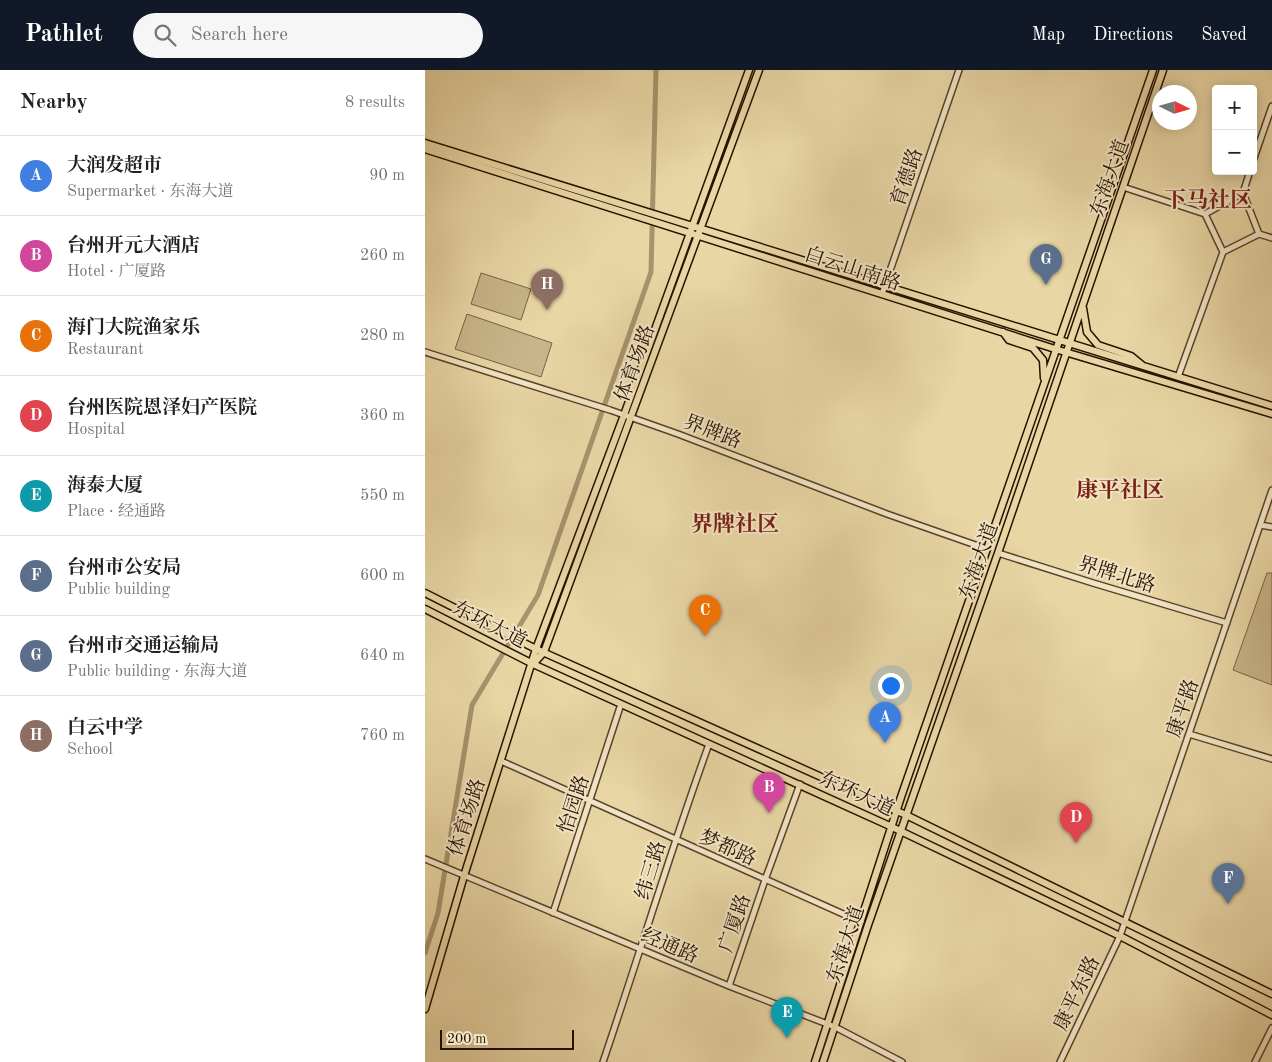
<!DOCTYPE html>
<meta charset="utf-8">
<style>
body{margin:0;font-family:"Old Standard TT","Noto Serif SC",serif;background:#f6f6f6;color:#222}
.controls{position:absolute;right:15px;top:15px;display:grid;overflow:hidden;border-radius:5px;box-shadow:0 2px 12px #0003}
.controls button{width:45px;height:45px;display:grid;place-items:center;padding:0;border:0;border-bottom:1px solid #e0e0e0;background:#fff;color:#222;font:25px sans-serif}
.compass{position:absolute;left:727px;top:15px;width:45px;height:45px;border-radius:50%;background:#fff;box-shadow:0 2px 12px #0003;rotate:95deg}
.scale{position:absolute;left:15px;bottom:12px;width:134px;box-sizing:border-box;padding-left:5px;border:2px solid #281100;border-top:0;font-size:14px;line-height:18px;white-space:nowrap;color:#281100;-webkit-text-stroke:4px #f1e4c4;paint-order:stroke}
.you{position:absolute;left:465px;top:615px;width:18px;height:18px;margin:-12px;border:4px solid #fff;border-radius:50%;background:#1a73e8;box-shadow:0 0 0 8px #1a73e833}
.badge{display:grid;place-items:center;width:32px;height:32px;border-radius:50%;background:#111827;color:#fff;font-size:16px;font-weight:700}
.pin{position:absolute;translate:-50% -41px;filter:drop-shadow(0 1px 2px #0008)}
.pin::after{content:'';position:absolute;top:26px;width:18px;height:15px;background:inherit;clip-path:polygon(0 0,100% 0,50% 100%)}
.list{margin:0;padding:0;list-style:none}
h2{display:flex;justify-content:space-between;align-items:center;height:65px;margin:0;padding:0 20px;font-size:21px}
h2 small{font-size:16px;font-weight:400;color:#767676}
.list li{display:grid;grid-template-columns:32px 1fr auto;gap:15px;align-items:center;box-sizing:border-box;height:80px;padding:0 20px;border-top:1px solid #e0e0e0}
.list b{display:block;font-size:19px;white-space:nowrap}
.list p{margin:0;font-size:16px;white-space:nowrap;color:#767676}
.list em{font-size:16px;font-style:normal;color:#767676}
.icon{flex:none;width:28px;height:28px;fill:none;stroke:currentColor;stroke-width:2;stroke-linecap:round;stroke-linejoin:round}
.map{position:relative;flex:none;width:847px;height:992px;overflow:hidden}
header{display:flex;align-items:center;gap:30px;box-sizing:border-box;height:70px;padding:0 25px;background:#111827;color:#fff}
header strong{font-size:24px}
nav{display:flex;gap:28px;margin-inline-start:auto;font-size:18px}
.search{width:350px;height:45px;background:#f6f6f6;display:flex;align-items:center;gap:12px;box-sizing:border-box;padding:0 18px;border-radius:28px;color:#767676;font-size:19px}
main{display:flex}
aside{flex:1;background:#fff}
.map>svg:first-child{display:block}
</style>
<header>
<strong>Pathlet</strong>
<div class="search"><svg class="icon" aria-label="search" viewBox="0 0 24 24"><circle cx="10" cy="10" r="6"/><path d="M15 15l6 6"/></svg>Search here</div>
<nav><a>Map</a><a>Directions</a><a>Saved</a></nav>
</header>
<main>
<aside>
<h2>Nearby<small>8 results</small></h2>
<ul class="list">
<li><span class="badge" style="background:#3f7fe0">A</span><div><b>大润发超市</b><p>Supermarket · 东海大道</p></div><em>90 m</em></li>
<li><span class="badge" style="background:#d1479c">B</span><div><b>台州开元大酒店</b><p>Hotel · 广厦路</p></div><em>260 m</em></li>
<li><span class="badge" style="background:#e8710a">C</span><div><b>海门大院渔家乐</b><p>Restaurant</p></div><em>280 m</em></li>
<li><span class="badge" style="background:#e0444e">D</span><div><b>台州医院恩泽妇产医院</b><p>Hospital</p></div><em>360 m</em></li>
<li><span class="badge" style="background:#0f9aa8">E</span><div><b>海泰大厦</b><p>Place · 经通路</p></div><em>550 m</em></li>
<li><span class="badge" style="background:#5c6f8a">F</span><div><b>台州市公安局</b><p>Public building</p></div><em>600 m</em></li>
<li><span class="badge" style="background:#5c6f8a">G</span><div><b>台州市交通运输局</b><p>Public building · 东海大道</p></div><em>640 m</em></li>
<li><span class="badge" style="background:#8d6e63">H</span><div><b>白云中学</b><p>School</p></div><em>760 m</em></li>
</ul>
</aside>
<div class="map">
<svg width="847" height="992" viewBox="0 0 847 992">
<rect width="100%" height="100%" fill="#e9d6a5"/>
<filter id="stains"><feTurbulence type="fractalNoise" baseFrequency=".004" numOctaves="4"/><feColorMatrix values="0 0 0 0 .2 0 0 0 0 .09 0 0 0 0 .02 0 0 0 .5 -.17"/></filter>
<radialGradient id="worn" r=".72"><stop offset=".6" stop-color="#630" stop-opacity="0"/><stop offset="1" stop-color="#630" stop-opacity=".3"/></radialGradient>
<!-- green -->
<path fill="#c8b589" stroke="#786344" d="M56,203l50,16 -10,31 -50,-16z
M42,244l85,29 -11,34 -86,-28z
M842,503h5v112l-39,-15z"/>
<g fill="none" stroke-linecap="round" stroke-linejoin="round">
<!-- canal -->
<path stroke="#a7936d" stroke-width="5" d="M0,883l13,-40 34,-208 66,-110 113,-323 5,-202"/>
<!-- minor casing -->
<g stroke="#584229" stroke-width="8">
<path id="minor" d="M828,91l19,-55
M698,117l82,27
M818,123l7,-22
M834,164l-16,-41 -38,21 18,38 36,-18 13,4
M457,224l77,-224
M0,282l185,58 68,24 209,80 100,35
M753,307l45,-125
M835,455l12,2
M573,483l95,30 134,40
M764,664l83,25
M76,691l360,161
M0,789l304,127 106,41 67,35
M128,843l68,-209
M304,916l36,-106 35,-96
M178,992c36,-106 68,-213 106,-318
M635,992l60,-126 152,-446
M830,992l17,-34"/>
</g>
<!-- major casing -->
<g stroke="#281100" stroke-width="9">
<path id="major" d="M0,73l847,263
M0,79l630,200 217,65
M658,238l4,24 11,13 33,11 11,9
M578,262l6,8 24,8 10,12 1,18
M0,523l111,56 370,166 366,179
M0,539l108,55 359,163 228,109 152,79
M109,593l10,-11 215,-582
M0,939l39,-133 72,-227 88,-234 125,-345
M390,992l86,-265 252,-727
M398,992l45,-137 130,-372 165,-483"/>
</g>
<!-- minor -->
<use href="#minor" stroke="#f1e4c4" stroke-width="5"/>
<!-- major -->
<use href="#major" stroke="#e9d6a5" stroke-width="6"/>
</g>
<g text-anchor="middle" stroke-width="4" stroke-linejoin="round" paint-order="stroke">
<!-- street labels -->
<g font-size="20" fill="#281100" stroke="#f1e4c4">
<text transform="translate(481 107) rotate(-71)" y="7">育德路</text>
<text transform="translate(684 108) rotate(-71)" y="7">东海大道</text>
<text transform="translate(428 198) rotate(18)" y="7">白云山南路</text>
<text transform="translate(209 293) rotate(-70)" y="7">体育场路</text>
<text transform="translate(288 361) rotate(21)" y="7">界牌路</text>
<text transform="translate(553 491) rotate(-71)" y="7">东海大道</text>
<text transform="translate(692 504) rotate(17)" y="7">界牌北路</text>
<text transform="translate(65 554) rotate(27)" y="7">东环大道</text>
<text transform="translate(757 638) rotate(-71)" y="7">康平路</text>
<text transform="translate(432 723) rotate(25)" y="7">东环大道</text>
<text transform="translate(148 734) rotate(-72)" y="7">怡园路</text>
<text transform="translate(41 747) rotate(-72)" y="7">体育场路</text>
<text transform="translate(303 777) rotate(24)" y="7">梦都路</text>
<text transform="translate(225 800) rotate(-73)" y="7">纬三路</text>
<text transform="translate(309 853) rotate(-71)" y="7">广厦路</text>
<text transform="translate(420 874) rotate(-72)" y="7">东海大道</text>
<text transform="translate(245 875) rotate(23)" y="7">经通路</text>
<text transform="translate(651 923) rotate(-64)" y="7">康平东路</text>
</g>
<!-- quarter labels -->
<g font-size="22" font-weight="bold" fill="#7a1f14" stroke="#f1e4c4">
<text x="783" y="137">下马社区</text>
<text x="695" y="427">康平社区</text>
<text x="310" y="461">界牌社区</text>
</g>
</g>
<rect width="100%" height="100%" filter="url(#stains)"/>
<rect width="100%" height="100%" fill="url(#worn)"/>
</svg>
<div class="controls">
<button>+</button>
<button>−</button>
</div>
<svg class="compass" viewBox="-18 -18 36 36"><path d="M0-13l5 13h-10z" fill="#e53935"/><path d="M0 13l5-13h-10z" fill="#767676"/></svg>
<div class="scale">200 m</div>
<div class="you"></div>
<div class="pin badge" style="left:460px;top:673px;background:#3f7fe0">A</div>
<div class="pin badge" style="left:344px;top:743px;background:#d1479c">B</div>
<div class="pin badge" style="left:280px;top:566px;background:#e8710a">C</div>
<div class="pin badge" style="left:651px;top:773px;background:#e0444e">D</div>
<div class="pin badge" style="left:362px;top:968px;background:#0f9aa8">E</div>
<div class="pin badge" style="left:803px;top:834px;background:#5c6f8a">F</div>
<div class="pin badge" style="left:621px;top:215px;background:#5c6f8a">G</div>
<div class="pin badge" style="left:122px;top:240px;background:#8d6e63">H</div>
</div>
</main>
